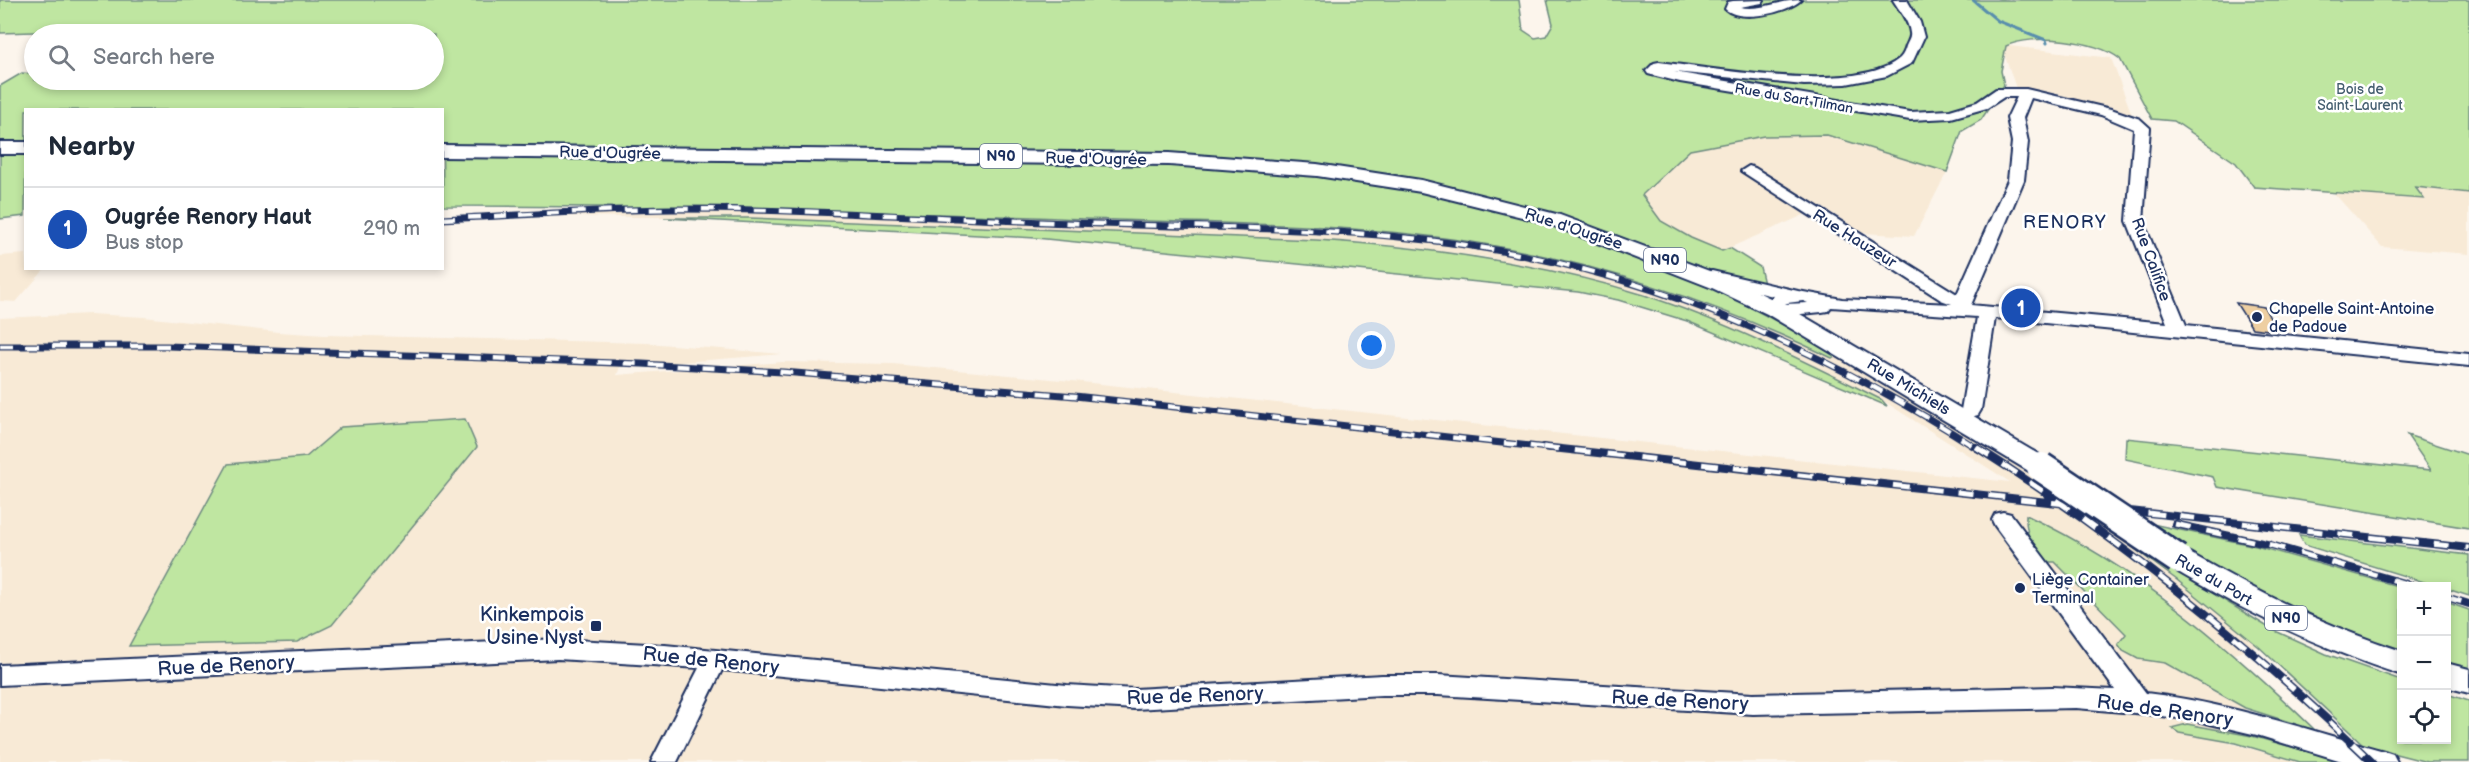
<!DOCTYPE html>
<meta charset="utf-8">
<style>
body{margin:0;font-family:"Balsamiq Sans",sans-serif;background:#f2f2f3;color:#1f2937}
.controls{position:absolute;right:18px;bottom:18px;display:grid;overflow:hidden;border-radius:0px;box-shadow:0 3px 9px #0003}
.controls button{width:54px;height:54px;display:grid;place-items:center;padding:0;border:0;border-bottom:2px solid #e0e1e3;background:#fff;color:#1f2937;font:30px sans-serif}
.you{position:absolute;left:1372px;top:346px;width:21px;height:21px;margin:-15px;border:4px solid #fff;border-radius:50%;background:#1a73e8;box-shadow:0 0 0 9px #1a73e833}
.badge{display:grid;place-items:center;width:39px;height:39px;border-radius:50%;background:#7c3aed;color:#fff;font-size:20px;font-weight:700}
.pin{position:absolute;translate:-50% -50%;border:3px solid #fff;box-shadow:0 2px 6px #0006}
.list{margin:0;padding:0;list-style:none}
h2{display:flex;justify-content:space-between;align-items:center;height:78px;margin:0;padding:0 24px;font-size:26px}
h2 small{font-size:20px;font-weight:400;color:#747a83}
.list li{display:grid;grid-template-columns:39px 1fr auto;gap:18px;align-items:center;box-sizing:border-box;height:84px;padding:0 24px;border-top:2px solid #e0e1e3}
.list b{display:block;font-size:22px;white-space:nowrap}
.list p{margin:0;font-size:20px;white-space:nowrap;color:#747a83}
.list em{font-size:20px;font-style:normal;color:#747a83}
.icon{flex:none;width:33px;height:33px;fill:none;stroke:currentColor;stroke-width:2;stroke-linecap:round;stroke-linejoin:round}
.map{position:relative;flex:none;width:2469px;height:762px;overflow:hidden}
.search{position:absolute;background:#fff;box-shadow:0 3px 9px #0003;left:24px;top:24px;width:420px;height:66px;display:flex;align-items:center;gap:15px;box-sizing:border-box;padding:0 21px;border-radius:33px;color:#747a83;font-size:22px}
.panel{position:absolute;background:#fff;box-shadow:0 3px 9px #0003;left:24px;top:108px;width:420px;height:162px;border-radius:0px}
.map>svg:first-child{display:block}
</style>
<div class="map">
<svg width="2469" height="762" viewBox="0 0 2469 762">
<rect width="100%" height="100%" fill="#fcf5ec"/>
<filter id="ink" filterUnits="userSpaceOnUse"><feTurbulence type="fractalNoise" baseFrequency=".0167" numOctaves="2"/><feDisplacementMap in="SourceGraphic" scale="12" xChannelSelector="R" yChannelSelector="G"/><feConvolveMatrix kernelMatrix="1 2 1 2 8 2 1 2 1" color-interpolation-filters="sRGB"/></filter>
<g filter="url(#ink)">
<!-- built -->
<path fill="#f8ead6" d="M2001,45l110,13 21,57 -75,-21 -41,-6z
M1827,135l120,37 -33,64 -51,-3 -41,-26 -100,44 -31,-13 -30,-17 -19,-26 48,-45 74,-14z
M2414,187l55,6v61l-87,-7 -48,-54 89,6z
M625,206l321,8 429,17 114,14 105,23 57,16 127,48 54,26 6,-4 180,109 159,117 81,66 -24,8 -65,-54 -72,-48 -71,-36 -1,13 7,16 23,17 71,73 -8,9 20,15 26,4 81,45 7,28 -52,-10 8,11 92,25h-2300v-444l90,-4 54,3 134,15 47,3 322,8 135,11 -162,13 -3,8 165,-13 111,2 189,18 928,100 -128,-82 -114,-57 -46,-19 -78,-29 -56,-16 -103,-22 -113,-14 -56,-3 -567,-22 -290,-3z
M25,254l1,14 19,1 -29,33 -16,-1v-45z"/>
<!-- green -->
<path fill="#bfe6a1" stroke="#6d8a80" stroke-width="1.5" d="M0,0h1519l4,30 12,8 11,-2 7,-12 -6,-24h922v193l-54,-6 9,12 -170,-12 -18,-24 -62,-42 -22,-2 -32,-60c-23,-19 -87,-26 -114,-13l-5,25 3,14 -23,35 -19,11 -15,41 -120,-37 -63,1 -74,14 -48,45 19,26 30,17 31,13 8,-3 30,19 4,17 -20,20 94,50 -6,4c-109,-52 -223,-92 -342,-113 -139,-24 -290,-21 -431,-27 -206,-7 -411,-12 -616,-12l-1,-96h-416l-1,106 -25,3v-133l22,-13 12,1v6h400v-46h-330l-1,-4 -103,3z
M664,218h85l567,22c111,7 221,22 328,55 83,27 160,66 238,105l5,6 -200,-85 -69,-21 -40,-8 -542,-54z
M465,419l12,28 -145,178 -35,17 -168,4 99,-182 78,-7 35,-30z
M2407,435l62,20v73l-252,-41 -4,-10 -88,-18 1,-21 305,32z
M2026,515c111,52 201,130 289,215l-70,-22 -80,-45 -27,-4 -15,-8 -5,-7 8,-10 -71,-72h-12c-10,-15 -18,-28 -17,-47z
M2138,521l118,25 145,41v65l-43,-14 -115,-51z
M2102,525l169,104 55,25 75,26 1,60h44l1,-46 22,7v61h-42l-62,-16 -107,-100 -81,-66z
M2299,535l170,20v41l-22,-7 -1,-3h-9l-133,-41z
M2446,602l23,8v60l-22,-6z
M2187,724l65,12 93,26h-45l-64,-19 -57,-10 -8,-5z"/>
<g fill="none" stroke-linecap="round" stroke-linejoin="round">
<!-- stream -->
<path stroke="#588ead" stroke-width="3" d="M1973,0l25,21 48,19 1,3"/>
</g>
<!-- building -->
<path fill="#eecfa1" stroke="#1b2f5e" stroke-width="1.5" d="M2236,303l28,4 13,24 -25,-3z"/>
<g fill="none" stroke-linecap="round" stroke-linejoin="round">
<!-- minor casing -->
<g stroke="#1b2f5e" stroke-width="4">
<path id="minor" d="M1764,0l-2,3 -22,4c21,4 40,-7 61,-7 -14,13 -61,23 -76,9l3,-7 5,-1z
M1893,0h14l13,22 4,15 -12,26 -25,13 -41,8 -42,1 -130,-13 236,40 40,-2 27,-8 19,-13h30l85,20 29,10 10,9 -7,93 43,104 283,29v12l-474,-48 -14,92 -3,5 -7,2 -7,-2 -3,-5 16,-93 -146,-10 -3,4 -6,1 -41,4 -12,-3 -4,-9 8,-8 -67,-16 -3,-4 3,-4 6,-1 86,20 44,8 110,5 -11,-4 -200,-129 8,-5 6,2 202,126 51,-114 4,-38 -5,-24 10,-21h-13l-17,11 -36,10 -41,2 -230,-38 -32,-8 -2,-3 8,-8 5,-1c54,6 199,33 241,-4 3,-3 5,-8 6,-12 2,-5 5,-8 4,-13 -1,-12 -11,-23 -17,-33zM2031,98l70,17 33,14 -7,92 40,102 -196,-18 53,-125 4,-38 -5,-24zM1803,301l5,2 -23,1 2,-1z
M2003,512l8,2 135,179c82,10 159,36 238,58l9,3 4,8h-52l-88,-27 -64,-15 -47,-6 -70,-6 -323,6 -315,-19h-56l-247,14 -68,-4 -345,-35 -45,92h-26l48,-94 -141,-9 -558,26v-20l558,-26 107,6 402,40 68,4 247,-14h56l315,19 299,-7 63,3 -120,-164 -3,-6 3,-6z"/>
</g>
<!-- major casing -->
<g stroke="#1b2f5e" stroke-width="4">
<path id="major" d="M0,142h26v12h-26z
M442,145l727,8 148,11 104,16 139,35 168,63 55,26 267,157 4,6 -4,6 -9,3 -9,-3 -265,-159 -55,-26 -166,-65 -125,-31 -104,-16 -148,-11 -727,-8z
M2178,549l10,3c68,39 138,75 214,99v24c-84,-27 -159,-64 -234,-109l-4,-7 4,-7z
M2446,663l23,6v24l-23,-6z"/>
</g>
<!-- minor -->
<use href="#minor" fill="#fff" fill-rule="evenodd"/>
<!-- major -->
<use href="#major" fill="#fff" fill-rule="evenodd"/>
<!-- rail-far1 casing -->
<g stroke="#1b2f5e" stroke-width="7">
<path id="rail-far1" d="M442,219c77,-4 153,-9 230,-10 125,0 249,8 373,13 140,6 282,3 420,23 185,27 357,104 513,204
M0,346h168l474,18 141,8 292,24 482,53"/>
</g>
<!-- rail casing -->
<g stroke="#1b2f5e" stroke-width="8">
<path id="rail" d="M1543,447l926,101
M1976,447c144,91 274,197 396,315
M2175,524l96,21 143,41
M2446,597l23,7"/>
</g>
<!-- rail-far1 -->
<use href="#rail-far1" stroke="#fff" stroke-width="4.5" stroke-dasharray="13" stroke-linecap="butt"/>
<!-- rail -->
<use href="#rail" stroke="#fff" stroke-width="5" stroke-dasharray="16" stroke-linecap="butt"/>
<!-- major-bridge casing -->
<g stroke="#1b2f5e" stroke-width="33" stroke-linecap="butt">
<path id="major-bridge" d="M2041,467l137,92"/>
</g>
<!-- major-bridge -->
<use href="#major-bridge" stroke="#fff" stroke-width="28"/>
</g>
</g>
<!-- markers -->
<g fill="#1b2f5e" stroke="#fff" stroke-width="2">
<circle cx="2257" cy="317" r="6"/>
<circle cx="2020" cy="588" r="6"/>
<rect x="590" y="620" width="12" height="12" rx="3"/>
</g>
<g text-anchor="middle" stroke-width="5" stroke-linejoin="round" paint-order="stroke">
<!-- far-park labels -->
<g font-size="14" fill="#445d6f" stroke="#fff">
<text x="2360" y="94">Bois de<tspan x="2360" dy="16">Saint-Laurent</tspan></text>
</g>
<!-- far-street labels -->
<g font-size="14" fill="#1b2f5e" stroke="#fff">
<text transform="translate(1794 98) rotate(10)" y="5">Rue du Sart Tilman</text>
</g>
<!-- shield labels -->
<g fill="#fff" stroke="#5f6d8e" stroke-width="1.5">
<rect x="980" y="144" width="42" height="24" rx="4.5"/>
<rect x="1644" y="248" width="42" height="24" rx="4.5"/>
<rect x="2265" y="606" width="42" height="24" rx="4.5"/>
</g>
<g font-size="15" font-weight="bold" fill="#1b2f5e">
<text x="1001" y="161">N90</text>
<text x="1665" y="265">N90</text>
<text x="2286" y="623">N90</text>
</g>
<!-- street labels -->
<g font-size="16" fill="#1b2f5e" stroke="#fff">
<text transform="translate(610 152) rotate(1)" y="6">Rue d'Ougrée</text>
<text transform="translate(1096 158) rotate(1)" y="6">Rue d'Ougrée</text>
<text transform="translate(1574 228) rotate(18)" y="6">Rue d'Ougrée</text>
<text transform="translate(1855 238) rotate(32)" y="6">Rue Hauzeur</text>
<text transform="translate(2152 259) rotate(70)" y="6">Rue Califice</text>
<text transform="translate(1909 386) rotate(31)" y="6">Rue Michiels</text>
<text transform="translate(2214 579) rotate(30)" y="6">Rue du Port</text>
</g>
<!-- poi labels -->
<g font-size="16" fill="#1b2f5e" stroke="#fff" text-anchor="start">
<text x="2269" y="314">Chapelle Saint-Antoine<tspan x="2269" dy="18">de Padoue</tspan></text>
<text x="2032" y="585">Liège Container<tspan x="2032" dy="18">Terminal</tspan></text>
</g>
<!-- neighbourhood labels -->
<g font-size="18" letter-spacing="1.5" fill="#1b2f5e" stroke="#fff">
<text x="2065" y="228">RENORY</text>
</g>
<!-- near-poi labels -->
<g font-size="20" fill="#1b2f5e" stroke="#fff" text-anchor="end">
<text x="584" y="621">Kinkempois<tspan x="584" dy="23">Usine Nyst</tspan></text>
</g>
<!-- near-street labels -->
<g font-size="20" fill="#1b2f5e" stroke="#fff">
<text transform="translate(711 660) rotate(6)" y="7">Rue de Renory</text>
<text transform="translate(226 665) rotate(-3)" y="7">Rue de Renory</text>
<text transform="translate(1195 695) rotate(-2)" y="7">Rue de Renory</text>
<text transform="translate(1680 700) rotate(3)" y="7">Rue de Renory</text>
<text transform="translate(2165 710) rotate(8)" y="7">Rue de Renory</text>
</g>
</g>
</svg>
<div class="controls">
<button>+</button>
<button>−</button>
<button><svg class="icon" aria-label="locate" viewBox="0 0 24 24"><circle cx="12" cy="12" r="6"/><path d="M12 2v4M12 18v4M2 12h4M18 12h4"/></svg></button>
</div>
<div class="you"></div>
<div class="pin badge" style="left:2021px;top:308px;background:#1a4fb4">1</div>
<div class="search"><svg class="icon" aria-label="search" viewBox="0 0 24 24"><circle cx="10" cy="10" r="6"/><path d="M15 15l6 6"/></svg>Search here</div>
<section class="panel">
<h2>Nearby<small></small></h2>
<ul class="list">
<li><span class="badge" style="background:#1a4fb4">1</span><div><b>Ougrée Renory Haut</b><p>Bus stop</p></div><em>290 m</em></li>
</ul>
</section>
</div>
